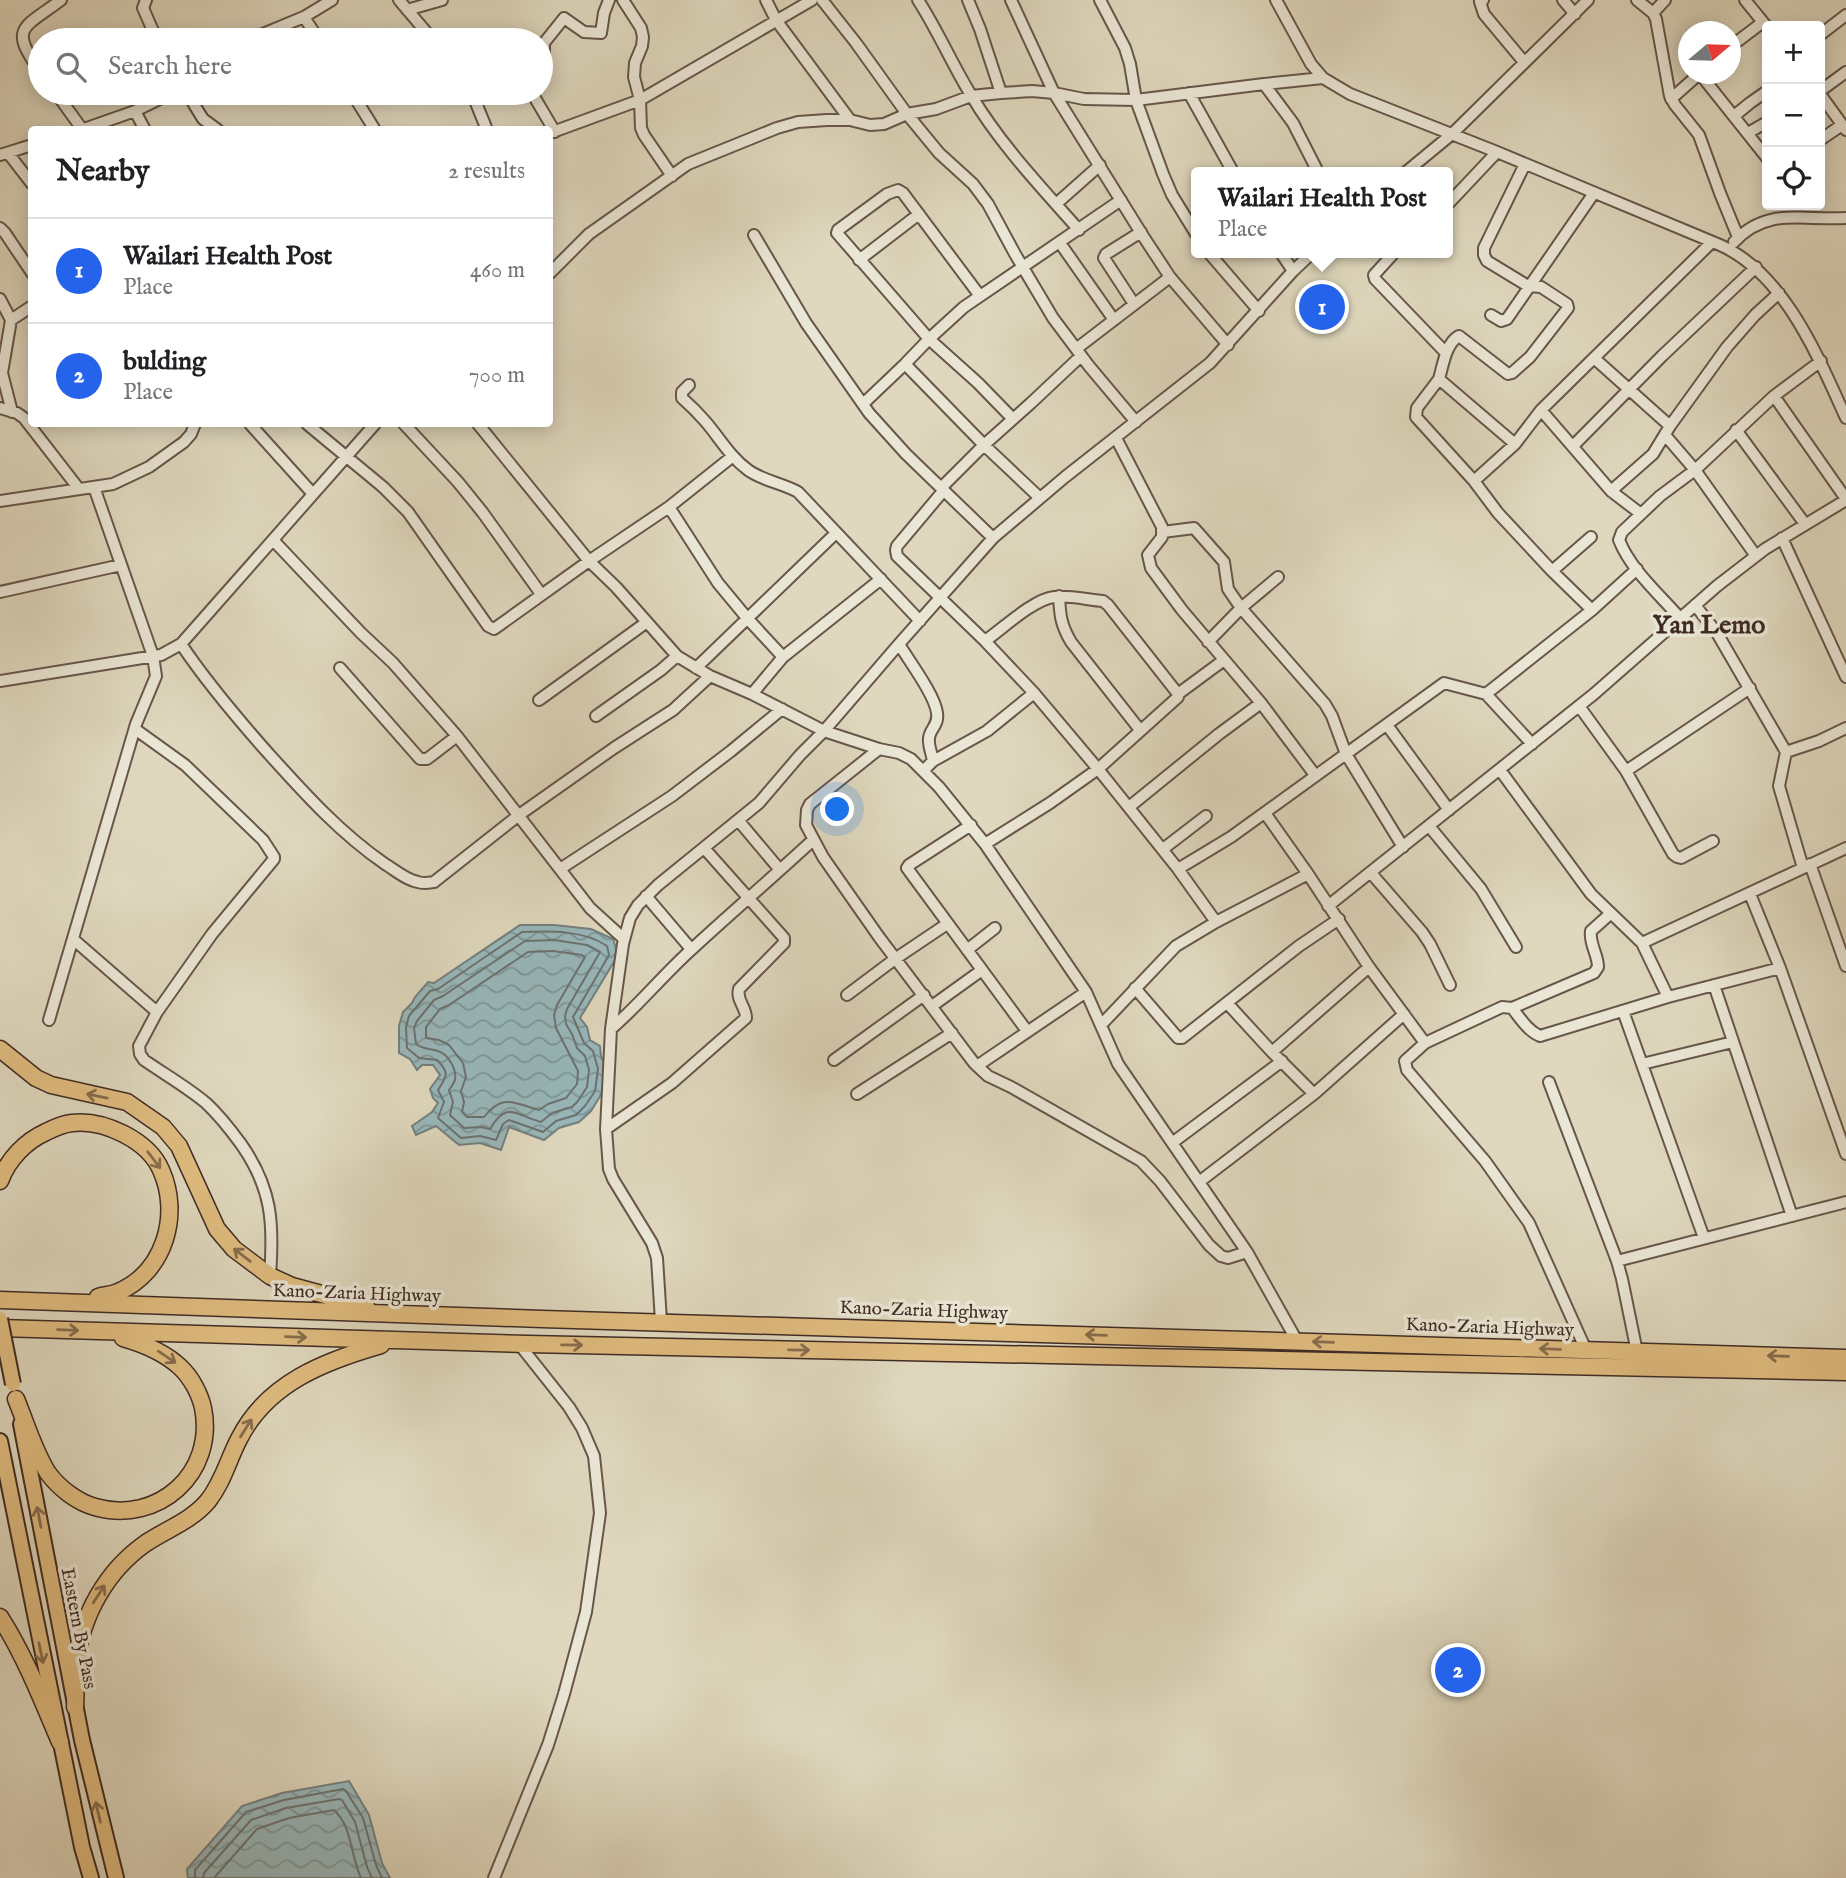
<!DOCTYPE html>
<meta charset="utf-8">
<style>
body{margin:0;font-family:"IM FELL English",serif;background:#f6f6f6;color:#202124}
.controls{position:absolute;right:21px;top:21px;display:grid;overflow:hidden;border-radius:7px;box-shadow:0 4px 18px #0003}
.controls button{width:63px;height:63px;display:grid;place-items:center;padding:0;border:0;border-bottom:2px solid #e0e0e0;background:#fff;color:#202124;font:35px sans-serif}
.compass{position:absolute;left:1678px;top:21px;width:63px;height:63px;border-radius:50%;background:#fff;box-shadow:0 4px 18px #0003;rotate:71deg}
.you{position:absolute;left:838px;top:810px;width:24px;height:24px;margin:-18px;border:5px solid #fff;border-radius:50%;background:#1a73e8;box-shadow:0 0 0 10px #1a73e833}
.badge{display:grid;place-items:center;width:46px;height:46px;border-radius:50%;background:#2563eb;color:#fff;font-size:23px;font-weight:700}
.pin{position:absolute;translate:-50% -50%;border:4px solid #fff;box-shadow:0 2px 7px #0006}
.popup{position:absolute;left:1191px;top:167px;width:262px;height:91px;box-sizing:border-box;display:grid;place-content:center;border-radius:7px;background:#fff;filter:drop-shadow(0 2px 5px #0005);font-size:23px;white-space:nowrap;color:#757577}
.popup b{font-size:26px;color:#202124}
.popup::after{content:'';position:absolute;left:50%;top:100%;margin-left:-14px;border:14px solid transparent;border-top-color:#fff}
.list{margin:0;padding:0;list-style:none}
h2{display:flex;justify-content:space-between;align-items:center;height:91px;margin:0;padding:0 28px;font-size:30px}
h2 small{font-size:23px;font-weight:400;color:#757577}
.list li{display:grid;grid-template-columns:46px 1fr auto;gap:21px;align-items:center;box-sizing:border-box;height:105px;padding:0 28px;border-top:2px solid #e0e0e0}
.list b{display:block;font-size:26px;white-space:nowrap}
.list p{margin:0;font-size:23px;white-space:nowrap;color:#757577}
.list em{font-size:23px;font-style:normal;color:#757577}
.icon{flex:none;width:38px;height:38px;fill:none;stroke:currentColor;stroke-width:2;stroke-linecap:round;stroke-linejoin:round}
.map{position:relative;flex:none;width:1846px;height:1878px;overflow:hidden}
.search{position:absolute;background:#fff;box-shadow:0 4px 18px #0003;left:28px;top:28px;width:525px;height:77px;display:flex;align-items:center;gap:18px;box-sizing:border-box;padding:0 24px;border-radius:38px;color:#757577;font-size:26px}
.panel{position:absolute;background:#fff;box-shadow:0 4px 18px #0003;left:28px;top:126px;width:525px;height:301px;border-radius:7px}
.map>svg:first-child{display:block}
</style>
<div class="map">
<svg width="1846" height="1878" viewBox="0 0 1846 1878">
<defs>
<pattern id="water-waves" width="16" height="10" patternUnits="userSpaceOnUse" patternTransform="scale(1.75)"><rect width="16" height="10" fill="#98b8bc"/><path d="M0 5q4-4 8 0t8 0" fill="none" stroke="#7d9699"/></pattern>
</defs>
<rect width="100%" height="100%" fill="#dfd8be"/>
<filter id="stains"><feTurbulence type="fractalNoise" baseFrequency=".00286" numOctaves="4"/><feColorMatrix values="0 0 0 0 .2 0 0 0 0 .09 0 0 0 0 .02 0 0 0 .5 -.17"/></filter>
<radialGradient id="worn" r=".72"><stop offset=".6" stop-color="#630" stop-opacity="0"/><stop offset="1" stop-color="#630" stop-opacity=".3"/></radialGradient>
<!-- water -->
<path fill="url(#water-waves)" stroke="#74807f" stroke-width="2" d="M520,925h34l37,4 22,10 5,16 -38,63 7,9 3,13 10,6 1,10 5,12 -4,25 -11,18 -12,11 -20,6 -15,12 -35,-13 -8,23 -21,-7 -21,2 -23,-19 -20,9 -4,-9 20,-14 6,-9 -5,-5 -3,-9 10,-14 -7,-10h-11l-5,5 -7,-11 -11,-6v-27l4,-14 9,-9 3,-6 13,-15 6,1z
M349,1781l20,34 13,48 8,15h-202l-1,-9 55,-63 40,-13z"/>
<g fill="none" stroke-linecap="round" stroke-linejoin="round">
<!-- shore -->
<path stroke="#6c7270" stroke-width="2" d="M522,932c28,-1 62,-2 85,14l2,9 -36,62 11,26 9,8 5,18 -3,22 -10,15 -9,9 -20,6 -13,11 -34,-12 -6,4 -7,16 -16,-4 -19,2 -23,-20 6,-16 -6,-12c9,-14 12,-17 -1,-30l-18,-2 -12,-10 -1,-21 3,-11 21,-25 8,-2z
M554,940l33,5 13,7 -33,57 -2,7 1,8 6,10 5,14 8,8 4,14 -2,17 -9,14 -6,6 -20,6 -11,9c-26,-7 -34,-22 -51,7l-9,-2 -17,1 -14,-13 3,-13 -4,-12c2,-2 5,-8 6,-10 2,-11 -7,-26 -17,-29 -9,-3 -14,-1 -22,-7l-2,-16 3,-7 17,-21 9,-4 82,-55z
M553,951l29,4 3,2 -28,48 -3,10 2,13 22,43 -1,13 -11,14 -18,6 -9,6c-25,-7 -36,-17 -55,7h-17l-5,-5 2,-10 -3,-11 5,-14 -3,-14 -14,-18 -10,-5 -13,-2v-11l14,-18 9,-4 79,-53z
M195,1878v-8l51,-58 38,-12 59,-11 3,2 17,27 13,47 6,13
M203,1878l1,-5 47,-53 35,-12 53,-9 3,1 13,22 12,45 5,11
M214,1878l43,-49 32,-11 45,-8c18,16 17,47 27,68"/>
<!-- minor casing -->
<g stroke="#67564a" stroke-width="14">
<path id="minor" d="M146,0l-3,8 14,32
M399,0l34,40
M623,0l18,28 2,9 -1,9 -7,17 -1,14 6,23 1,28 3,7 28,41
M766,0l10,20 74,100
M822,0l34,43 51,71 32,39 34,31 15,20 27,50 38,64 36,48 47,56
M918,0c20,31 34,64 53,95 29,49 70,92 108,135
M968,0l12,29 21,64
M1011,0l43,93 89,143 27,41 58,68
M1100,0l25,48 5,16 6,36 27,74 9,21 24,39
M1276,0l35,64 12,14 27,16 147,58 223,93c65,29 98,112 126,173
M1483,0l-3,2 4,12 40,48
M1563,0l12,14
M1637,0l16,13 3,6 14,77 5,9 24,30 21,58 18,44
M1745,0l22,27
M407,10l35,-10
M1653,13l12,-13
M304,17l15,23
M1820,35l26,-20
M431,38l34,2
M248,40l56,-23 28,-17
M1730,47l33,-25
M40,71c-32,-44 -16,-43 21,-71
M1700,74l67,84
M541,78l3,-2v-33l20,-25 20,14 17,1 3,-20 5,-13
M1264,84l29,39 25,49
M1820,91l26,-19
M56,93l26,36
M187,93l16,26 15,11
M352,93l23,37
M472,93l15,37
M532,93l23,39
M1189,93l44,79
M1820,94l26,36
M1671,99l28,-25
M135,111l10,19
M1734,116l16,-13 17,-12
M81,130l54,-19 37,-18
M550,133l90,-33 172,-100
M1748,133l19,-11
M1820,140l22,-15
M8,153l24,31
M0,155l32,-10
M1406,172l46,-38 136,-134
M1056,204l44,-39
M1448,204l49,-52
M0,228l5,5 27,40
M754,235l52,88 63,90 37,41 87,84
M1734,242c33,-36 70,-21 112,-24
M1060,243l54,77
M1209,253l50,58
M1281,253l12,18
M1394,253l-20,22 1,4 71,74
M859,260l60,-46
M550,273l39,-39 99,-70 89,-36 21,-6 29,-2h23l20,5 14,-1 23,-10 29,-5 35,-13 30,-3 31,-2 22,2 30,6 52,1 128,-16 59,-6
M980,296l-77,-103 -5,-3 -11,4 -49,36 -1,3 92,106 49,44 35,36
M0,299l11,21 -9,53 10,39
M1134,304l-30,-46 2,-4 35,-22
M1491,315l10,6 6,-2 87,-126
M11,320l21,-14
M1076,349l94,-72
M1594,358l76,68
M905,364l79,81 56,53
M1439,379l-22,29 -1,9 58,64 24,32 54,58 40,39
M689,385l-7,7v6c8,7 16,15 23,23 14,16 25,36 43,49 15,11 34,13 50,22l122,129
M1774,396l72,103
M863,404l42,-40 24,-25 35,-32 157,-107
M0,408l17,5 7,5 55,71
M1541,410l70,81 30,23
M250,424l63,70
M307,424l76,63 25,25 80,114 6,3 95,-68 80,-54 64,-51
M404,424l54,58 25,31 58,81
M478,424l111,137 27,26 61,69 33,20 42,18 72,37 55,18 20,4 12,6 28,28 46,57 101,148 32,72 129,188 50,89
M1736,430l69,94
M1665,435l30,35 61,86
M1116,438l46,89v10l-14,18 3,13 31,42 79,93 54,72
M1515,444l-76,-65c4,-14 7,-36 20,-43l49,38 4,-1 18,-16 38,-49 -1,-4 -26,-17 -13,-1 -41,-25 -3,-6v-7l41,-84
M1573,446l89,-90 94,-89
M1474,481l41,-37 26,-34 171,-168
M941,488l43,-43 47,-42 50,-47
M944,490l-47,56 -1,4 1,6 88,85 49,52 64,76 80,100 38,53
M1611,491l42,-37 17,-28 57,-79 28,-32 24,-22
M0,501l113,-17 36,-17 35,-25 7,-8 4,-10
M669,507l49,76 29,35 36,39
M1163,532l31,-4 30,34 4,27 13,19 84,96 7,12 14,38 57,93
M1782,538l64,139
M273,540l88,93 32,30 64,73 133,172 34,31
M1552,571l39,-34
M0,592l121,-27
M1059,596c1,20 2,29 12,46l69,88
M1695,605l22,28 69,119 -7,34 24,82
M1680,618c-21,-24 -49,-48 -61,-78l3,-8 38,-36 35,-26 79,-74 47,-35
M985,641c17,-12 49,-42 69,-44 16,-2 34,3 49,4l5,4 70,89
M1208,642l33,-34 37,-31
M181,644c26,39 56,74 87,109 37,41 72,80 117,111 10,6 21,16 33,18 5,2 10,1 16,0l85,-67 95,-67 59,-38 37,-34
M899,644c10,17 36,51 38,69 2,13 -8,16 -8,26 -1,6 3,15 4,22l-9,9
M340,668l80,91h7l30,-23
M696,668l140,-135
M0,681l161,-26 20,-11 194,-220
M752,694l31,-37 98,-78
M1486,694l106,-84 45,-41
M539,700l108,-78
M1579,706l47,65 47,83 4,3 4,1 32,-17
M596,716l65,-46 16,-14
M1387,725l62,85
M135,729l50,36 25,24 53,51 11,17v2l-62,75 -55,78 -18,34 1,8 4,6c20,14 43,27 62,43 13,12 24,26 35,41 31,44 33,79 29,132
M879,749l-69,55 -3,6 -1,15 17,32 56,80 95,126 14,13 23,11 130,74 19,20 49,64 12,11 7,2 19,-6
M1786,752l33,-11 27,-13
M933,761l54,-30 47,-38
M1500,770l91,124 51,49 26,54
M1626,771l124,-83
M1129,807l90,-73 42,-31
M1265,813l43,61 61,93 56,76
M738,820l42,50
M971,825l-62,40 -2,3 120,163
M1429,826l52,63 35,58
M985,844l65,-41 48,-34 80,-72v-3l46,-34
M1163,849l43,-33
M1810,864l36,102
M560,869l112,-73 59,-45 51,-42
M1178,869l53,-32 213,-154 42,11 46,50
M1371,873l51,59 8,12 20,41
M1750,894l30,74 66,186
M646,896l45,53
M1328,906l266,-212 123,-108 48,-37 81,-49
M73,939l84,73
M1642,943l204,-95
M967,950l28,-22
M1714,985l78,231
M1135,988l43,50h4l117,-92 40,-27
M847,995l48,-36 52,-35
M1227,1003l45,49 42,42
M932,1006l50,-36
M1512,1008l82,-35 4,-6c0,-13 -9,-23 -7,-36l19,-17
M1623,1011l81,227
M49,1020l87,-296 20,-48 -3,-20 -59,-169
M1101,1025l75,-79 40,-24 92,-48
M611,1029c29,-25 53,-55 81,-80 40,-37 81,-72 121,-109
M1272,1052l97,-85
M834,1060l90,-65
M1642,1064l91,-22
M977,1066l109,-74
M1549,1082l68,179 5,18 15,73
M857,1094l95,-61
M606,1129l66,-46 74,-65c0,-12 -10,-17 -7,-29l45,-46v-5l-80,-90
M1172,1143l110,-82
M1199,1182l115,-88 90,-80
M1617,1261l229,-59
M661,1321l-4,-63 -5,-15 -39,-64 -4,-10 -3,-40 5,-100 12,-85 7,-26 8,-13 20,-20 101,-82 41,-48 24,-24 75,-87 94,-106 72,-61 145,-114 83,-92 19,-18
M1586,1350l-57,-127 -44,-62 -78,-91 -2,-9 20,-18 77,-36 10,1c8,10 16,23 28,28l128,-39 112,-29
M494,1878l54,-133 16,-51 22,-82 14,-99 -6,-57 -12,-28 -13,-21 -50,-63"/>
</g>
<!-- major casing -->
<g stroke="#3f2b24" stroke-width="18">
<path id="major" d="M21,1424l61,316 34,138
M0,1441l82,406 9,31"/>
</g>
<!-- highway casing -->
<g stroke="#3f2b24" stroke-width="19">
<path id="highway" d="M0,1049l36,29 15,7 76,17 36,25 16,19 38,83 17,20 36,27 22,10 74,20
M0,1181c8,-22 26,-40 46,-49 8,-4 17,-8 26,-9 31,-4 76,17 89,47 20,44 4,102 -43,122 -6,3 -14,3 -20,5
M0,1300l542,19 1304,39
M0,1328l528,16 1318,28
M16,1399c10,24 18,52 32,74 11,15 29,29 47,34 63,18 121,-34 108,-99 -3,-14 -12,-31 -23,-41 -16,-15 -36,-23 -57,-29
M0,1617c25,39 42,83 60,125
M75,1707c1,-14 0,-28 1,-43 5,-48 30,-93 70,-121 21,-14 45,-22 62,-42 15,-19 20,-41 31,-62 28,-56 86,-78 142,-94"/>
</g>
<!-- minor -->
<use href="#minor" stroke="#eae6d5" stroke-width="10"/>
<!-- major -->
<use href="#major" stroke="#e0bc7f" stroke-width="14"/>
<!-- highway -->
<use href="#highway" stroke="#e0bc7f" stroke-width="16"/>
<!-- major-bridge casing -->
<g stroke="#3f2b24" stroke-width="18" stroke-linecap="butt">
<path id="major-bridge" d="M0,1319l13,65"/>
</g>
<!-- major-bridge -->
<use href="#major-bridge" stroke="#e0bc7f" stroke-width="14"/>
</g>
<!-- one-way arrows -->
<defs><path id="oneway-shaft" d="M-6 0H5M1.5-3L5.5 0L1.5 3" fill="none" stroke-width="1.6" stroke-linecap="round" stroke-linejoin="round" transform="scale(1.75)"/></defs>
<g stroke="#876c4d">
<use href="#oneway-shaft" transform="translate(97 1096) rotate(-168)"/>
<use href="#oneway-shaft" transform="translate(154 1160) rotate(53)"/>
<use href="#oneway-shaft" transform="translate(242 1255) rotate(-142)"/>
<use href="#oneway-shaft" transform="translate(68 1330) rotate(2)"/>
<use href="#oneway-shaft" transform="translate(1096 1335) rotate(-178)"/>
<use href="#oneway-shaft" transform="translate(296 1337) rotate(2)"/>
<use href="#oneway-shaft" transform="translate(1323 1342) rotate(-178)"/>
<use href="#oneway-shaft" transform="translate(572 1345) rotate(1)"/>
<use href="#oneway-shaft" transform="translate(1550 1349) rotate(-178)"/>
<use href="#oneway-shaft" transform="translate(799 1350) rotate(1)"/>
<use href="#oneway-shaft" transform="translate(1778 1356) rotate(-178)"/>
<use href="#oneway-shaft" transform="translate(167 1357) rotate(34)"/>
<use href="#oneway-shaft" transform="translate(246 1428) rotate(-58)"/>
<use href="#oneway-shaft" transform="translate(39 1517) rotate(-101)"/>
<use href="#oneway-shaft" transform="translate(99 1594) rotate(-57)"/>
<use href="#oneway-shaft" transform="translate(41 1653) rotate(78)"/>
<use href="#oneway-shaft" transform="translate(98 1812) rotate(-103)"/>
</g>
<g text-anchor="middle" stroke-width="7" stroke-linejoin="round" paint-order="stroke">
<!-- street labels -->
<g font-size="19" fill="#3f2b24" stroke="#eae6d5">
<text transform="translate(357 1292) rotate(2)" y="7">Kano-Zaria Highway</text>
<text transform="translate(924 1309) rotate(2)" y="7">Kano-Zaria Highway</text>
<text transform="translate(1490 1326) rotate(2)" y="7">Kano-Zaria Highway</text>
<text transform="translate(80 1628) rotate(79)" y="7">Eastern By Pass</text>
</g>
<!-- district labels -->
<g font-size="26" font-weight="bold" fill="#3f2b24" stroke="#eae6d5">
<text x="1709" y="633">Yan Lemo</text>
</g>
</g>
<rect width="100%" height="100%" filter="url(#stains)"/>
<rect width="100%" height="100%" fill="url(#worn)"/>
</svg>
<div class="controls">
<button>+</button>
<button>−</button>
<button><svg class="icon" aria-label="locate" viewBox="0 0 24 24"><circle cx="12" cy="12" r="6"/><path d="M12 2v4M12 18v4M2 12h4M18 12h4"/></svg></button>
</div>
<svg class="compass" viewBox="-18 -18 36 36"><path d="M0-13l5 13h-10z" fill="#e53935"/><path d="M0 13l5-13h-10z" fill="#757577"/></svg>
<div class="you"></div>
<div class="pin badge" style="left:1322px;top:307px">1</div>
<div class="popup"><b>Wailari Health Post</b>Place</div>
<div class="pin badge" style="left:1458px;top:1670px">2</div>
<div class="search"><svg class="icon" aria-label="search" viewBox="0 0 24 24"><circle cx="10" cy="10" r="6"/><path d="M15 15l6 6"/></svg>Search here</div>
<section class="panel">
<h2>Nearby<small>2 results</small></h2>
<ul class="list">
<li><span class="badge">1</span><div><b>Wailari Health Post</b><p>Place</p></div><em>460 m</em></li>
<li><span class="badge">2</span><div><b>bulding</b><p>Place</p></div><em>700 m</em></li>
</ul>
</section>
</div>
